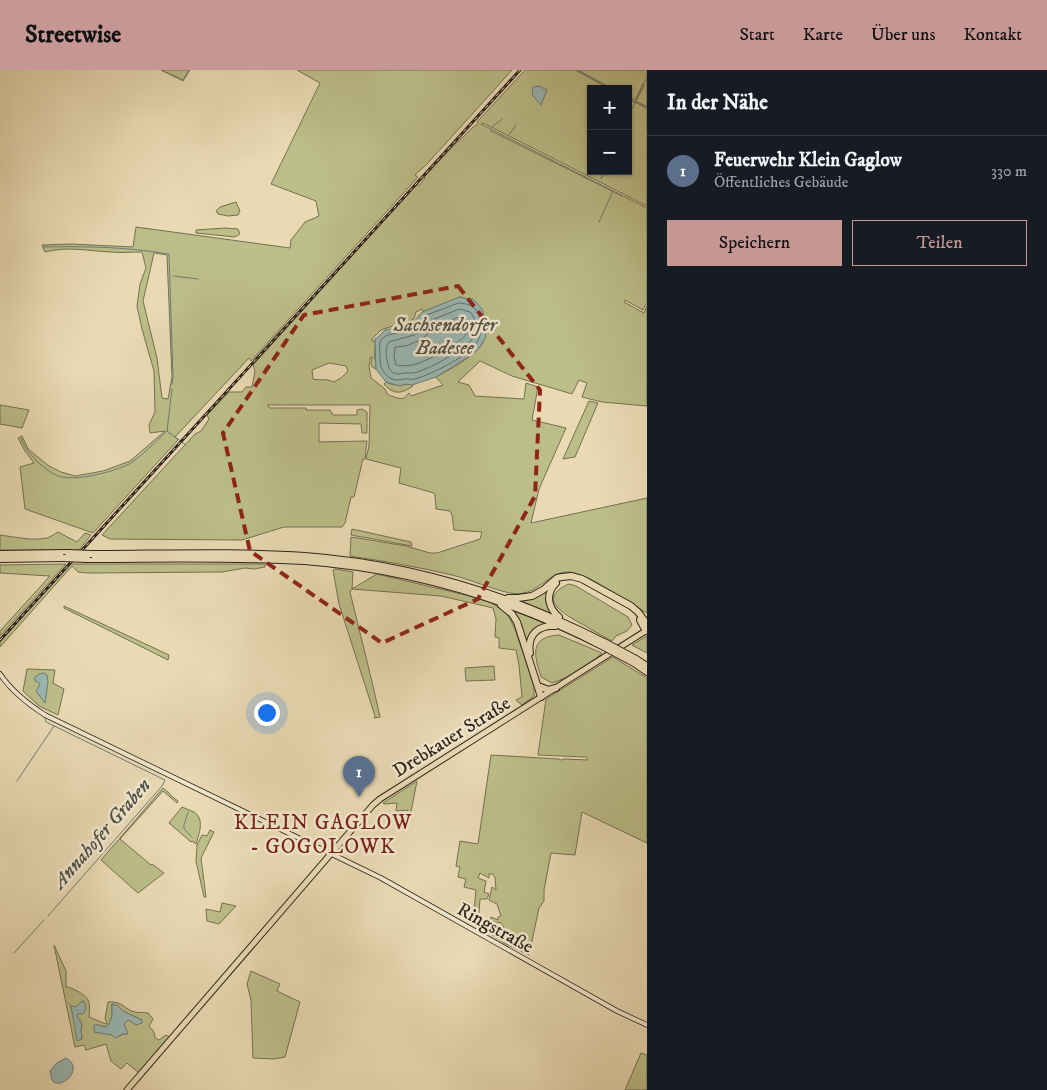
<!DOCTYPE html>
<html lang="de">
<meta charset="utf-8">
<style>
body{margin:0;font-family:"IM FELL DW Pica",serif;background:#242831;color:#f1f3f6}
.controls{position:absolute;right:15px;top:15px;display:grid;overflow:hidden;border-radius:0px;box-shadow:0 1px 4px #0004}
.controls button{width:45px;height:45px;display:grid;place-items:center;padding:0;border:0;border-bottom:1px solid #363941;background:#171b24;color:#f1f3f6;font:25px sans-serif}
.you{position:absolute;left:266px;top:642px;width:18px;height:18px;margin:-12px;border:4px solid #fff;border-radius:50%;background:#1a73e8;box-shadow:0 0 0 8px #1a73e833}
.badge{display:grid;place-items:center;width:32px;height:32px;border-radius:50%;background:#c59692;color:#fff;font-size:16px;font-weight:700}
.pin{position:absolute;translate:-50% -41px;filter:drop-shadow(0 1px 2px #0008)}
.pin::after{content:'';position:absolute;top:26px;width:18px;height:15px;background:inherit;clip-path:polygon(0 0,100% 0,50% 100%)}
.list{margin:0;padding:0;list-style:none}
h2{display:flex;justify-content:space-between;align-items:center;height:65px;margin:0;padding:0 20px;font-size:21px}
h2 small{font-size:16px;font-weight:400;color:#9ea1a6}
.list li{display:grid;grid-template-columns:32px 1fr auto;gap:15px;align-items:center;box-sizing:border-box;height:70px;padding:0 20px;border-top:1px solid #363941}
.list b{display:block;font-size:19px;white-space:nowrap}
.list p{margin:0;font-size:16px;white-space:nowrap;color:#9ea1a6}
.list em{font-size:16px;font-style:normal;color:#9ea1a6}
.actions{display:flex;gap:10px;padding:15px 20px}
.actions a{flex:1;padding:11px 0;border:1px solid #c59692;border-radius:0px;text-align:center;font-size:18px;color:#c59692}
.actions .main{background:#c59692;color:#111}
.map{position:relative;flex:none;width:647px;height:1020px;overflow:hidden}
header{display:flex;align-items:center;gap:30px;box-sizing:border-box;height:70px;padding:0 25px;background:#c59692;color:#111}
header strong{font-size:24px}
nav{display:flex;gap:28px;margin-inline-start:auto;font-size:18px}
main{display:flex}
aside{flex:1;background:#171b24}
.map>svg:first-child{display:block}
</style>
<header>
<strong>Streetwise</strong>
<nav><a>Start</a><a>Karte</a><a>Über uns</a><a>Kontakt</a></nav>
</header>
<main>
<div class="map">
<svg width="647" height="1020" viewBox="0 0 647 1020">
<rect width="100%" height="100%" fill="#e9dab4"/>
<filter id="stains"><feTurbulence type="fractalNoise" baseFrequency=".004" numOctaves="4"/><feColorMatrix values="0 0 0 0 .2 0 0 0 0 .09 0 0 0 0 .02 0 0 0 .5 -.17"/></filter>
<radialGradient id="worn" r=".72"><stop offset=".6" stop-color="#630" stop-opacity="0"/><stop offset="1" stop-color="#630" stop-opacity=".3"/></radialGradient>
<!-- green -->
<path fill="#bcbe89" stroke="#747050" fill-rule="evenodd" d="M161,0h28l-6,10z
M297,0h215l-85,94 -12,11 3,2 -167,184 -2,-3 -74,79 3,3 -85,93 -68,-24 -5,-42 14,-4 -9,-12 -7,-13 4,-2 6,13 21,17 12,6 14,4 28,-5 27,-10 35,-30 -15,2 -1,-8 6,-13 -1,-41 -12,-42 -5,-23 3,-22 6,-16 -4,-16c-10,0 -20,1 -31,0 -22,-1 -44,-6 -66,0l-3,-7 30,-1 61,3 3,-20 154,21 1,-8 14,-18 14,-6 -3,-15 -45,-17 49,-101zM154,183l13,2 5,122 -4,22 -6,-1 -5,-40 -14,-57z
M525,0h50l35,19h-19v82h37v-72l19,9v98l-162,-82 -2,-1 -2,1 166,84v96h-1l-3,6 -18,-10 -1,2 20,11 3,-7v100l-45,-4 -20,-5 5,-14 -8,-3 -7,14 -60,-18 -32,-15 -22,21 11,3 6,11 49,3 2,-16 12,4 -6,33 34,8 -27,61 -8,34 116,-25v115c-18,-9 -62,-43 -81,-41 -21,2 -29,26 -56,21 -19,-4 -38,-13 -58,-18 -34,-8 -68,-14 -102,-19l1,-19 55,9 24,7h7l43,-14 2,-7 -28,-2 -2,-15 -2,-4 -14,-2 -1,-14 -1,-2 -35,-10 2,-15 -35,-9 3,-13 1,-41h-103l3,3h36v2h24l3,5h24v-5l5,-1 5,3v21h-5l-1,-9 -42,-1v19l48,-1 -2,18h-2l-9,38h-3l-6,26 -3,4h-58l-42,13 -132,-1 -8,-4 93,-101 6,-3 8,-12 -2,-4 22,-23h13l4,-5h6l3,-16 -2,-6 164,-181 2,2 6,-8 -1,-1 34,-36 2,-1 13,-13 5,-3 -1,-2zM460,227c4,1 8,2 12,3 8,3 11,17 15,25 -3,7 -1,12 -5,19 -7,12 -33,26 -46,33l7,8 -32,11 -2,-3c-2,1 -3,4 -5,5 -4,2 -13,-2 -17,-4l-2,-5 -14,-11 -2,-12 1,-8 2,-1 -1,7 1,3 4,2v-6l-2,-8 1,-1c-1,-5 1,-9 0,-13h-3v-2l9,-9 21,-7 -1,-3 4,3 9,-4 2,-7 6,-3 1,3zM329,293l17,3 2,5 -7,7 -7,4c-9,-4 -13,-1 -21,-3l-1,-9z
M578,0h69v37l-11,-6 8,-15 -1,-2 -8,16 -7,-3v-8h-15z
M236,132l4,9 -2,4 -10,1 -10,-2 -2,-3 4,-4z
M225,158l13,1 2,5 -5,3 -39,-4v-3z
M386,312c4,2 8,3 12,3 6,1 9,-3 15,1 -11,8 -20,9 -29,-2z
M589,331l9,2 -23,54 -12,2z
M0,335l29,5 -7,18 -22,-4z
M352,459l59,13 1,4 -61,-11z
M58,462l19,10 8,-9 6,2 -12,15h-79v-15c15,2 32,6 47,3 3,-1 8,-4 11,-6z
M66,494l-66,72v-5l50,-55 -50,-3v-8z
M70,494h195v3l-11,2 -9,-1 -23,4 -134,1 -10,-1 -6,-6 -72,81v-5z
M335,499l18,3 -1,17 25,-15 93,22 20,6 14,9 5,6 6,12 19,57v10l-12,9 -6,-5 6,-3 -3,-32 -3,-15 -17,-2v-10l-4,-1 1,-18 -3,-11 -52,-12 -89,-7 -2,3c10,42 21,83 30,125l-6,1 1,-2 -36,-112 -6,-34z
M569,514l7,2 52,31 4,8 -5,6 -11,5 -4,5c-9,-5 -19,-10 -28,-16 -17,-9 -50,-26 -15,-41z
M548,519l-1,14 3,10 -26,-11 1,-3z
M64,536l105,49 -1,5 -104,-52z
M510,539l37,15 -18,12 -3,8z
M559,565l43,18c-13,13 -32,24 -50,30l-11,-6c-7,-22 -12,-40 18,-42z
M647,566v17l-15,-8z
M613,587l34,21v165l-65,-31 -7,43 -24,-2 -7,37v11l-5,7 -10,47 -25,-12 -12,-8h9l4,-3 -3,-2 2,-3 -4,-5 -2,1 -8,-2 1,-4 7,3v-3l3,-1 -4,-12 -8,-4 3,-13 4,3 -1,-12 -2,-4h-4v4l-9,-5 -2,5 8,3 -2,11 5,2 -2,5h-7l-1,14 -5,-1 2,-22 -12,-3 2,-8 -8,-2 2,-10 -4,-1 4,-25 18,3 13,-89 67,4 3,1 4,-1 23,1 -2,-3 -48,-2 8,-56z
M494,596l1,14 -29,1 -1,-13z
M27,599l28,1 -2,13 11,6 -6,26 -19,-9 -16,-15z
M417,711l-9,46 -4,-1 4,-16 -12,1 1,-8 -13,1 -1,-1z
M163,718l7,6v1l8,6 -1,2 -14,-12 -43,48 31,26 1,-1 12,9 -26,20 -37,-33z
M182,737c4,2 8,3 12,5 11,7 5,22 2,32l-4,-3 -1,1 -22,-19z
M210,760l4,2 -13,26 5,39h-2l-8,-36 1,-16 5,-10 5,1z
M222,833l14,3 -17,18 -12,-3 -1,-12 14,3z
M54,875l12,26v16c4,0 7,2 11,4 14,7 13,12 12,26l17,7 1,-1 -2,-4 3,-17c16,-1 15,7 27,10 4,1 9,0 13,1l5,6 -4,7 5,6 1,6 4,2 7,-5 3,2 -30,36 -12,-10 -6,6 -10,-8 -5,-17 -20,6 -2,-5 -9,2zM112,934l6,2 5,5 19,9h-14l-4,4 3,10h-4l-8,4 -3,-3 -12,-3 -2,-7 7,2 4,-3 3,-8zM71,937h5l2,7 -1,2 5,8 -1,6 1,9 -8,-20z
M251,901l29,13 -3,7 23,11 -15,55 -11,2 -21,-1 -2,-58 -4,-16z
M641,983l6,2v35h-22z"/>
<!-- water -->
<path fill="#9ab8b6" stroke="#6e7c77" d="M539,16l8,4 -6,15 -5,-6 -4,-4 1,-8z
M460,227l7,2h6l9,10 5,16 -2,5 1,6 -6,11 -7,7 -37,23 -24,8 -7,-1 -5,2 -14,-4 -10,-13 -1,-30 2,-1 8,-8 16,-3 2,-3 6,1 3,-3 3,-1 4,-6 5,-4z
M44,603l3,2 1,7 -3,21 -9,-12 4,-7 -2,-2 -3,-1c-2,-6 5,-7 9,-8z
M82,931h2l2,7 -3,6h-5l-1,2 5,8 -1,6 1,9 -5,2 -6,-35 5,1z
M112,934l6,2 5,5 19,9v3l-6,2 -8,-5 -4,4 4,10h-5l-8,4 -3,-3 -18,-3v-7h4l7,2 4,-3 3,-8z
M66,988c18,10 -2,30 -12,24 -3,-2 -3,-8 -4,-11l7,-8z"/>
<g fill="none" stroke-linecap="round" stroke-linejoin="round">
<!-- shore -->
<path stroke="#636e67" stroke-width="1" d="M459,233c12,1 19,4 21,17 2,8 1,18 -5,25 -11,13 -43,29 -60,34 -4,1 -7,-1 -11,0 -9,2 -14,1 -20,-7 -1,-2 -3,-4 -3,-6 -1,-4 -1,-8 -1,-12 0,-3 -1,-8 0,-11 3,-11 15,-8 23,-11 2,-1 4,-2 7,-2 8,-2 11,-10 17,-15z
M460,239l10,3c4,4 5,8 4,14 0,5 0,10 -3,15 -9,10 -45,30 -58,32 -1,0 -6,0 -8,0 -4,0 -7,2 -11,0 -5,-2 -6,-8 -7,-13 -1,-6 -2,-13 2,-18l25,-7 9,-5 7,-9z
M460,247l6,1c1,5 2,11 0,16 -4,9 -44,30 -54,31 -5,1 -12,1 -16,0l-2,-8 1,-10 11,-1 12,-5 9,-6 7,-8z"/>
<!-- stream -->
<path stroke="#6e7c77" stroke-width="1" d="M161,0l22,11 7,-11
M577,0l34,19
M628,28l19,10
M628,47l19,-40
M492,57l10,-8
M491,59v2l131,65
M509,65l7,-10
M601,109l3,-8
M599,152l14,-31
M43,177c42,-1 84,0 126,7l4,123 -1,7
M173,206l25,3
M172,319l-5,42 19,14
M21,368c4,11 10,17 18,25 6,5 11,10 19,13 17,6 55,-4 71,-12 12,-7 27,-23 38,-33
M45,649l1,3 119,58 -3,6 -114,130
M17,711l37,-55
M188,742l-4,13v4l8,8
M14,883l30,-33
M68,932l3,4"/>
<!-- secondary casing -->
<g stroke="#2c2318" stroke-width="5.5">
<path id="secondary" d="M0,604c12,18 28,30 45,41l336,163 236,133 30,14"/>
</g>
<!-- primary casing -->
<g stroke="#2c2318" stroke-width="7">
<path id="primary" d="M127,1020l246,-285 7,-6 267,-169"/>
</g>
<!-- motorway casing -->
<g stroke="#2c2318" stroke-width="8">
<path id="motorway" d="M0,484l68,-1
M92,484c71,0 142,-3 213,2 106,8 207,39 301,87
M0,489l63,-1
M87,489c72,0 145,-2 217,2 105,8 207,38 300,86
M556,513c-11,11 -8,25 3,34
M508,528h10l14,-2 11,-6 14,-12 5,-1 9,-1 11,3 49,27 7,6 9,12
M501,535l11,9 5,8 24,75
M640,550l6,11
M530,583c-3,-18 8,-28 25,-27
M636,589l11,7
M634,593l13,9
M541,617l7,3 8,-2"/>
</g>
<!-- secondary -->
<use href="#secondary" stroke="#f1e7ce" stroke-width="4"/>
<!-- primary -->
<use href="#primary" stroke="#e9dab4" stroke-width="5"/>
<!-- motorway -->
<use href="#motorway" stroke="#e9dab4" stroke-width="6"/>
<!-- rail casing -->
<g stroke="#2c2318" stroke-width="3">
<path id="rail" d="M0,570l520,-570"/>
</g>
<!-- rail -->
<use href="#rail" stroke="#f1e7ce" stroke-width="1" stroke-dasharray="4" stroke-linecap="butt"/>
<!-- motorway-bridge casing -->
<g stroke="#2c2318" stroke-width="8" stroke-linecap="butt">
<path id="motorway-bridge" d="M68,483l24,1
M63,488l24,1
M606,573l30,16
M604,577l30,16"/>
</g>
<!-- motorway-bridge -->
<use href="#motorway-bridge" stroke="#e9dab4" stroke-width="6"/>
</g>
<!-- marked area -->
<path fill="none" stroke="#8f2418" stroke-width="4" stroke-dasharray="10 6" stroke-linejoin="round" d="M458,216l82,104 -5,106 -57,103 -96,44 -132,-92 -27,-118 81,-118z"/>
<g text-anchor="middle" stroke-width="5" stroke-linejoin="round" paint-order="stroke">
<!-- street labels -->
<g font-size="19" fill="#2c2318" stroke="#f1e7ce">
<text transform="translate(451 666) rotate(-32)" y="7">Drebkauer Straße</text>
<text transform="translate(496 857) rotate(29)" y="7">Ringstraße</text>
</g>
<!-- water labels -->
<g font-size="20" font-style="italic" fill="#4d5047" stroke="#f1e7ce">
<text x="445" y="261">Sachsendorfer<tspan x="445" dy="23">Badesee</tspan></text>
<text transform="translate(101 763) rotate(-49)" y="7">Annahofer Graben</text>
</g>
<!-- quarter labels -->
<g font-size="21" letter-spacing="1" fill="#7a1f14" stroke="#f1e7ce">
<text x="323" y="759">KLEIN GAGLOW<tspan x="323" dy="24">- GOGOLOWK</tspan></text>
</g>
</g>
<rect width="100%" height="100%" filter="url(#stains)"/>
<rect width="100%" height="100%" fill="url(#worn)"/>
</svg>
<div class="controls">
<button>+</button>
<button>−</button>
</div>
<div class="you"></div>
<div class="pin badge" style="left:359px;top:727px;background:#5c6f8a">1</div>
</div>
<aside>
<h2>In der Nähe<small></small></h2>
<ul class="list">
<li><span class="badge" style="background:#5c6f8a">1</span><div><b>Feuerwehr Klein Gaglow</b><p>Öffentliches Gebäude</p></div><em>330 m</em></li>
</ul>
<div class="actions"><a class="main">Speichern</a><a>Teilen</a></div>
</aside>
</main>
